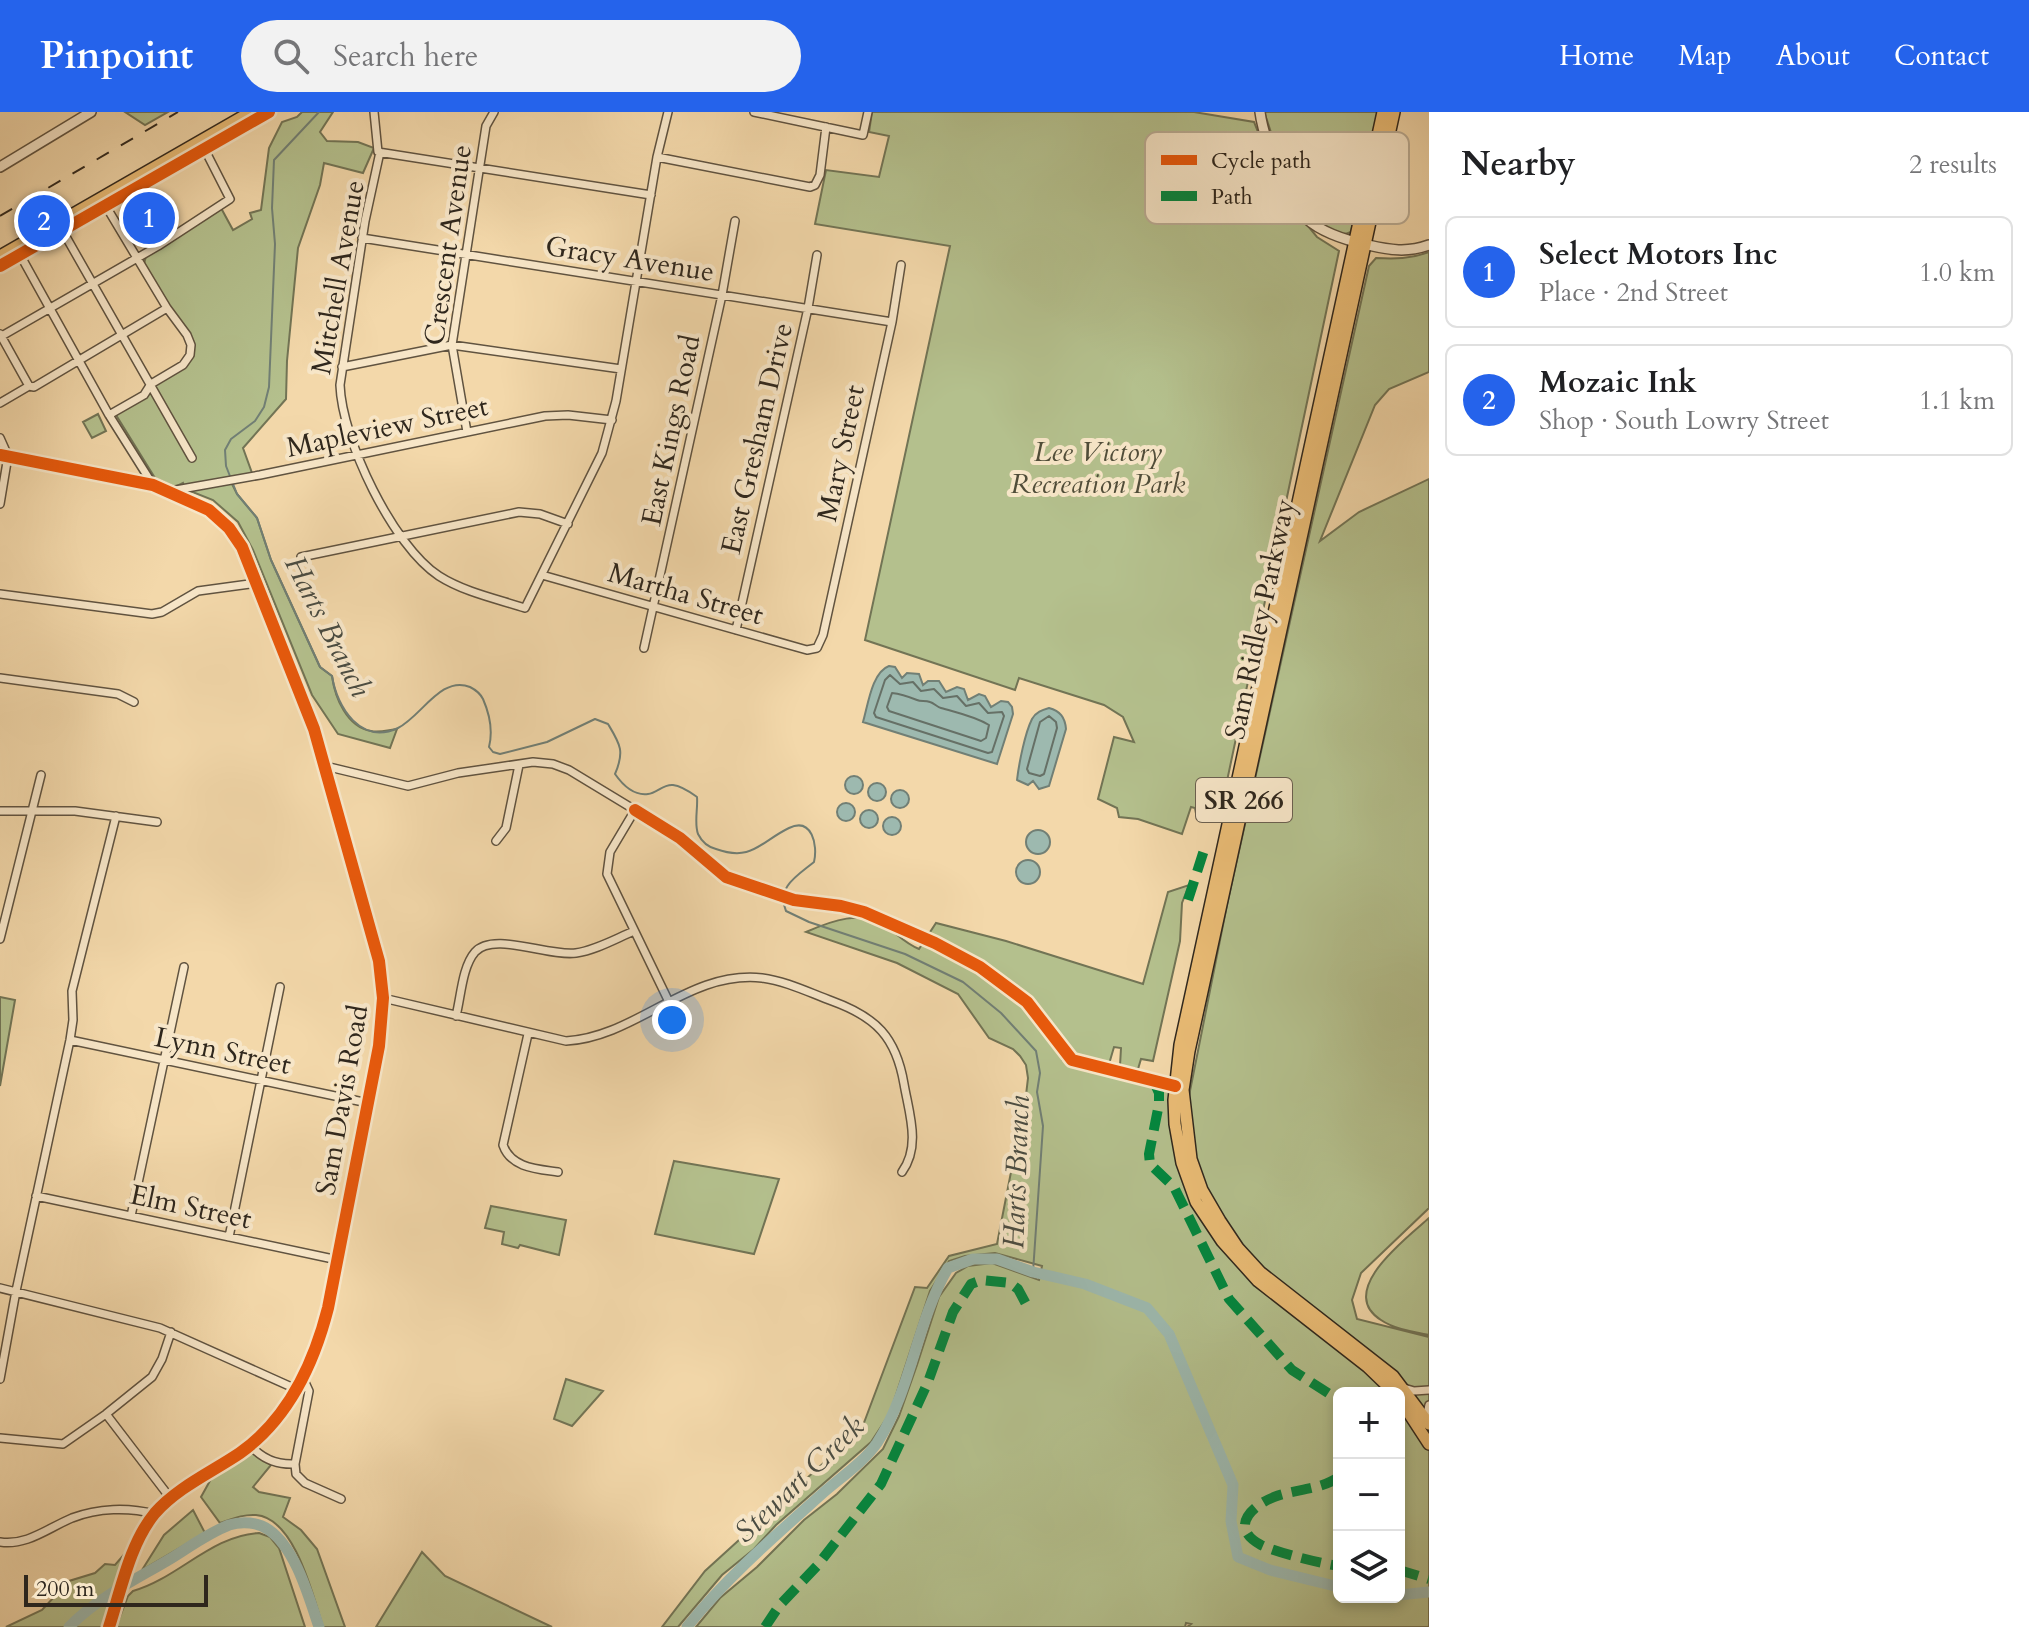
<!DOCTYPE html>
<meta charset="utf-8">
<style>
body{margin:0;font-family:Cardo,serif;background:#f2f2f2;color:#202124}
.controls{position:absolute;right:24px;bottom:24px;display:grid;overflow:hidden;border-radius:12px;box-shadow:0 4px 12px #0003}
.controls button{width:72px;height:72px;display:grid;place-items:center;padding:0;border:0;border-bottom:2px solid #e0e0e0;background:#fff;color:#202124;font:40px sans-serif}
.scale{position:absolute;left:24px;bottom:20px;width:184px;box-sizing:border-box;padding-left:8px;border:4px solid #2f271d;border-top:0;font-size:22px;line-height:28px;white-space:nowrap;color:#2f271d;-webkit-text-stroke:6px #f7e6c8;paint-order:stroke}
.you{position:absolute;left:672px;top:908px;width:28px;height:28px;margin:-20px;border:6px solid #fff;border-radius:50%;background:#1a73e8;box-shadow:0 0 0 12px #1a73e833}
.badge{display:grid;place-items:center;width:52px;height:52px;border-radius:50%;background:#2563eb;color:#fff;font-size:26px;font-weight:700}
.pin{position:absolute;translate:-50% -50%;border:4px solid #fff;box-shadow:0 2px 8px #0006}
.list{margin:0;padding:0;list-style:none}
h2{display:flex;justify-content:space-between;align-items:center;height:104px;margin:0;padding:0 32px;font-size:34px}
h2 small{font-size:26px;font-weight:400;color:#757577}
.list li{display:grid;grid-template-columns:52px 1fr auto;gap:24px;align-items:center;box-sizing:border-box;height:112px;margin:0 16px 16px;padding:0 16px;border:2px solid #e0e0e0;border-radius:12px}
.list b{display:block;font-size:30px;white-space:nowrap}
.list p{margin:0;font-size:26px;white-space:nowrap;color:#757577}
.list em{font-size:26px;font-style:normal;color:#757577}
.icon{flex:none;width:44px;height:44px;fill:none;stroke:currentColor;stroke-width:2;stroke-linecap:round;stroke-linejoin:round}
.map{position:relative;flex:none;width:1429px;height:1515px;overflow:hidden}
header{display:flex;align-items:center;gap:48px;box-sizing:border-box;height:112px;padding:0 40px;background:#2563eb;color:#fff}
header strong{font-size:38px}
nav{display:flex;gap:44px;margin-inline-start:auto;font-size:28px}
.search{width:560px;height:72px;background:#f2f2f2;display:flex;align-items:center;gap:20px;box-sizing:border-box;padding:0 28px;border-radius:44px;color:#757577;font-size:30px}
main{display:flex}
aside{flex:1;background:#fff}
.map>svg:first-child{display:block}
</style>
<header>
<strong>Pinpoint</strong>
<div class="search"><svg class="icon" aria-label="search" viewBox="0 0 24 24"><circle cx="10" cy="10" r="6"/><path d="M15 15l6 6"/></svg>Search here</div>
<nav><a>Home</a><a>Map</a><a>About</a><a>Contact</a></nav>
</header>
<main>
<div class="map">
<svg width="1429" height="1515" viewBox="0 0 1429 1515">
<rect width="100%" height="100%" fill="#f3d8aa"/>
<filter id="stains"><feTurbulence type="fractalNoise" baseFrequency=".0025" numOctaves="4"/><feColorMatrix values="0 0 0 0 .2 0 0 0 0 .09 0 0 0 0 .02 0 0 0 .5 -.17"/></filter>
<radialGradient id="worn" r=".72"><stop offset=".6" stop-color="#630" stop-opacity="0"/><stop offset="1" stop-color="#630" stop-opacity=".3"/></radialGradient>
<!-- green -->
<path fill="#b4c08d" stroke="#727455" stroke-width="2" fill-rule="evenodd" d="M125,0h43l-23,13z
M302,0h31l-13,20 7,9 31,1 16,6 -11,25 -39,-10 -4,22 -22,63 -11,113 -1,38 -43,49 9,25 -5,4 -17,3 7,14 20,24 14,42 49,107 12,9c3,22 15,51 39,55 8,2 17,-1 26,-2l-7,19 -52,-14 -26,-39 -59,-145 -15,-28 -25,-22 -28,-11 -2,-6 -8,4 -20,-9 -39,-63 39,-26 1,-5 26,-16 10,-20 -48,-84 2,-8 75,-48 12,22 19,-11 -2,-6 11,-3 8,-62 13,-26 15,-5z
M872,0h322l60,10 30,75 33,40 22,14 -119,563 -9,-2 -3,8 -11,-1 -2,-11 -4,-1 -9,27 -44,-15 -19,-2 -2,-9 -19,-9 16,-62 20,5 -11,-25 -19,-12 -85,-27 -4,12 -150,-50 85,-394 -135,-22 11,-54 53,7 10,-41 -20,-4z
M1264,0h114l-27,120c-11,5 -18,0 -28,-7 -40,-27 -43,-71 -59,-113z
M1429,140v120l-40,17 -14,16 -55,136 39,-29 70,-33v729l-68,65 -9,27 5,19 72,18v290h-242l4,-3 -5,-1 -1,4h-489l24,-29 37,-31 47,-47 33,-26 46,-45 16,-33 18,-51 22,-68 17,-24 12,-7 24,-3 47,17 3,-14 -47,-13 -30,3 -16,5 -19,30 -40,122 -19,29 -95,83 -22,24 -32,26 -44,52h-16l43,-56 157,-143 53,-141 12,1 22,-32 48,-12 29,-149 2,-17 -2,-13 -6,-9 -7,-7 -24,-11 -31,-44 -61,-31 -91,-31c25,-11 56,-23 81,-5 11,8 19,17 32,22l17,-26 70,18 137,43 25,-92 21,-7 -7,18 -2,38 -27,120 -12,-2 -3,10 -18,-3 1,-18 -7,-1 -5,17 -33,-9 -12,5 125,36 38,-191 142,-639 7,-8c18,1 35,1 53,-6zM1339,1281h60v204h-60z
M98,302l8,17 -14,7 -9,-16z
M0,885l15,3 -15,86z
M674,1049l105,18 -25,75 -99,-20z
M491,1094l75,14 -7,35 -39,-10 -2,3 -16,-4 2,-12 -19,-4z
M1429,1106v117c-15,-3 -35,-6 -48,-15 -46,-29 27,-83 48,-102z
M566,1267l37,12 -31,35 -18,-7z
M250,1340l21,13 -18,22 6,5 31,6 -7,19 18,13 16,19 28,78h-22c-10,-31 -28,-109 -67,-112 -13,-1 -24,4 -36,8l-19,-26 10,-18z
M193,1398l12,23 -63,37 22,-35z
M259,1421l11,4 9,11 26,79h-189l12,-31 5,-5c44,-12 79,-56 126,-58z
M128,1438l-22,77h-100l36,-17 27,-29 26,-8 10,-9 10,1z
M422,1440l23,24 107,51h-176z"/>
<!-- water -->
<path fill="#9db9af" stroke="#717f75" stroke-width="2" d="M889,554l6,1 7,11 5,-5 12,1 4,11 5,-4h11l7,11 11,-5 7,2 4,11 11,-6 6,2 6,11 10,-6 7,1 4,5 1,7 -16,50 -134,-42c5,-17 9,-50 26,-56z
M1049,596c11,3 16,9 17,21l-17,57 -10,3 -6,-8 -5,4 -11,-5c2,-17 8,-47 15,-61 4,-7 10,-9 17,-11z
M845 673a9 9 0 1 1 18 0a9 9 0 1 1-18 0Z
M868 680a9 9 0 1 1 18 0a9 9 0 1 1-18 0Z
M891 687a9 9 0 1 1 18 0a9 9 0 1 1-18 0Z
M837 700a9 9 0 1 1 18 0a9 9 0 1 1-18 0Z
M860 707a9 9 0 1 1 18 0a9 9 0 1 1-18 0Z
M883 714a9 9 0 1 1 18 0a9 9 0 1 1-18 0Z
M1026 730a12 12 0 1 1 24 0a12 12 0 1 1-24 0Z
M1016 760a12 12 0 1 1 24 0a12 12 0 1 1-24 0Z"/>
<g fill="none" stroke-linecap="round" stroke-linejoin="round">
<!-- shore -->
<path stroke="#667066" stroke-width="2" d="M890,563l10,9 13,-2 8,9 13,-2 9,9 14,-2 9,10 13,-3 9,10 14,-1 2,4 -12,36 -4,1 -112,-36 -2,-4 11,-33z
M892,581c10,1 15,3 25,7 4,2 8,0 13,2 4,1 7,5 11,6 17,5 33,8 48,17l-3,13 -5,3 -92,-30 -2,-4z
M1049,604l7,6 1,6 -13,46 -4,2 -11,-3 -2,-4 13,-47z"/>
<!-- stream -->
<path stroke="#717f75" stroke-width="2" d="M319,0l-45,48 -2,48 3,36 -6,143 -5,20 -9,14 -24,18 -6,11 1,16 11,28 20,24 14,42 49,107 12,9c5,32 29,69 66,52 23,-11 43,-53 72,-41 6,3 10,6 13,12 7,16 10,32 6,48l4,5 7,2 47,-12 48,-23 13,5c12,20 17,27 7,50 7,10 18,22 33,20 9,-1 15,-10 25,-9 9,1 17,7 24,12 1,12 -3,26 1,37 4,8 10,13 18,15 36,13 44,-7 73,-21 23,-11 29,17 25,34 -17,14 -38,25 -28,49l23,11 96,32 58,28 38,31 35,38 4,22 -3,19 6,34 -10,146"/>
<!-- river -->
<path stroke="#9db9af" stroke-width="11" d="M1399,1483l30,-3
M69,1515c28,-29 66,-47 101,-68 18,-11 38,-26 59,-34 13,-4 29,-3 40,5 27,19 40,68 50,97
M687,1515c39,-49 89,-92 136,-134 17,-15 41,-31 54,-50 35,-54 39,-120 71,-175l25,-9h24l36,13 52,12 62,24 22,26 64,151 -2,36 7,36 32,13 69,17"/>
<!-- minor casing -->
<g stroke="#605340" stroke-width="10">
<path id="minor" d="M374,0l4,40 273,43
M754,0l109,23 5,-23
M380,40l-15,69 -25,164c2,55 53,161 99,191 25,16 58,23 86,32l77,-155 14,-52 41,-244 11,-45
M657,45l153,30 5,-2 5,-10 6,-48
M104,91l63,105 20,27 4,10 -1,10 -7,10 -32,19 -7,11 -35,20
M61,116l131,230
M362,126l530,84
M18,139l91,164 44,70
M0,222l29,52
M0,225l158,-91 72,-47 -26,-51
M342,255l110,-22 169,24
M0,291l29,-17 5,1 133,-79
M467,320l-15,-87 34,-219 8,-14
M0,326l8,18 -8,48
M170,379l90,-16 285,-59 23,-1 44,5
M301,445l218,-45 21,2 28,10
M542,463l265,75 10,-2 6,-13 69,-313 9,-57
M0,482l152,20 10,-2 36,-21 59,-8
M736,518l72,-322 9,-53
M644,536l78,-353 13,-74
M0,566l118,16 16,8
M325,654l83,20 50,-13 75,-11 20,2 16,6 66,40 -25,42 -3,22 62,128
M0,699h75l82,11
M496,729l10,-13 13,-63
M0,827l41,-164
M383,886l183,43c71,-4 122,-71 196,-63 24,3 48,15 70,23 44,16 64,36 72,83 5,29 17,62 -2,88
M456,904c5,-19 6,-49 19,-64 18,-21 74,5 101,1 20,-3 39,-14 58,-22
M528,922l-25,111c8,23 34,24 55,27
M70,928l298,63
M36,1084l302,64
M131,1104l53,-249
M229,1125l51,-250
M0,1176l160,40 136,61
M303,1266l6,13 -14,73 1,10 9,9 36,16
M0,1267l16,-88 54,-251 3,-20 -1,-29 44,-175
M1404,1276l10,3 15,-1
M106,1302l65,85
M1426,1306l3,-13
M0,1326l63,6 43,-30 46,-37 10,-18 9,-27
M250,1333c12,14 26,20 45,19
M0,1430c27,4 48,-14 72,-24 26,-10 56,-11 83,-4"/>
</g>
<!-- tertiary casing -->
<g stroke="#605340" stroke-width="12">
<path id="tertiary" d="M1260,0c2,17 8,32 13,48 18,55 39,73 95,85 22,5 39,8 61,0
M0,55l91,-55
M0,343l153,30 56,25 20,18 13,19 72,182 65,232 4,37 -4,48 -51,262c-14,55 -40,111 -88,145 -28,19 -62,34 -85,60 -25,30 -34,77 -46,114"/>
</g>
<!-- primary casing -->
<g stroke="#2f271d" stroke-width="14">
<path id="primary" d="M1383,0l-203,933 -6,55 1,24 7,39 14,39 26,39 36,40 110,86 27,26
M1394,0l-205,939 -6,39 8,69 11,31 18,31 18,27 22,24 133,104 36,48
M0,144l251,-144
M0,154l269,-154
M1399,1286l30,46"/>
</g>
<!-- minor -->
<use href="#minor" stroke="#f7e6c8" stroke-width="7"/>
<!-- tertiary -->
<use href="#tertiary" stroke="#f7e6c8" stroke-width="9"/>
<!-- primary -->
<use href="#primary" stroke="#eabc75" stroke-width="11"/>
<!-- rail -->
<path stroke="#2f271d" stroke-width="2" stroke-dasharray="14 14" stroke-linecap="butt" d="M0,104l178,-104"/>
<!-- quiet -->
<path stroke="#00873e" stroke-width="10" stroke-dasharray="20 10" stroke-linecap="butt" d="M1188,788l17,-53
M1154,970l5,11v11l-10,50 1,10 24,23 55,112 63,71 47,30
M1339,1365c-19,13 -44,12 -65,20 -23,9 -45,31 -13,48 14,7 61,19 78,21
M1399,1458l30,9
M765,1515l14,-21 38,-40 64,-82 47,-102 25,-70 18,-28 11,-4 28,3 8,6 8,15"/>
<!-- cycleway casing -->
<g stroke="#f7e6c8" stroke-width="17">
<path id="cycleway" d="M0,154l269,-154
M0,343l153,30 56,25 20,18 13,19 72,182 65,232 4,37 -4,48 -51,262c-14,55 -40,111 -88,145 -28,19 -62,34 -85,60 -25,30 -34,77 -46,114
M635,698l45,28 46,39 68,23 47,6 23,6 71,31 45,24 47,35 45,58 103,26"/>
</g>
<!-- cycleway -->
<use href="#cycleway" stroke="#e8590c" stroke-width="12"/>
</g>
<g text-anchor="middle" stroke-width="8" stroke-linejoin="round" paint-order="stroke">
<!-- shield labels -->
<rect fill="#f7e6c8" stroke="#6b6050" stroke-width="2" x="1196" y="666" width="96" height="44" rx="6"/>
<g font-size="26" font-weight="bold" fill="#2f271d">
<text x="1244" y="697">SR 266</text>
</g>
<!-- street labels -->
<g font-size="28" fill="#2f271d" stroke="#f7e6c8">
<text transform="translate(447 133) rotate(-82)" y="10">Crescent Avenue</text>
<text transform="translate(630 146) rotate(9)" y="10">Gracy Avenue</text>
<text transform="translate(337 165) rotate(-80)" y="10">Mitchell Avenue</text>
<text transform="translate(387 314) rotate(-12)" y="10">Mapleview Street</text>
<text transform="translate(670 318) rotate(-78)" y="10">East Kings Road</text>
<text transform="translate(756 326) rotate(-77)" y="10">East Gresham Drive</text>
<text transform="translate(840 341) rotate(-78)" y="10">Mary Street</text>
<text transform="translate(686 481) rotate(16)" y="10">Martha Street</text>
<text transform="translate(1259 507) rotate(-78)" y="10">Sam Ridley Parkway</text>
<text transform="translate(223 938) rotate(12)" y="10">Lynn Street</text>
<text transform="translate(341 988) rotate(-80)" y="10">Sam Davis Road</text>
<text transform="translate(191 1094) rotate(12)" y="10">Elm Street</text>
</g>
<!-- park labels -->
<g font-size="28" font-style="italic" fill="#504d39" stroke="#f7e6c8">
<text x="1098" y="349">Lee Victory<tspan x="1098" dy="32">Recreation Park</tspan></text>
</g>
<!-- water labels -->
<g font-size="30" font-style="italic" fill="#4a4c42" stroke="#f7e6c8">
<text transform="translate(328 514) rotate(63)" y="10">Harts Branch</text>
<text transform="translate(1016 1060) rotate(-88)" y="10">Harts Branch</text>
<text transform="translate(799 1367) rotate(-44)" y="10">Stewart Creek</text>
</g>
</g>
<!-- legend -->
<rect x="1145" y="20" width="264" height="92" rx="12" fill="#f7e6c8" stroke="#bbad95" stroke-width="2"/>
<rect x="1161" y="43" width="36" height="10" fill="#e8590c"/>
<rect x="1161" y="79" width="36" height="10" fill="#00873e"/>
<g font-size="22" fill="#2f271d">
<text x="1211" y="56">Cycle path</text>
<text x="1211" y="92">Path</text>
</g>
<rect width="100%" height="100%" filter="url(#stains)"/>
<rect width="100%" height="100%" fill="url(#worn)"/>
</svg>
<div class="controls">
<button>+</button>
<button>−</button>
<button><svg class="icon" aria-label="layers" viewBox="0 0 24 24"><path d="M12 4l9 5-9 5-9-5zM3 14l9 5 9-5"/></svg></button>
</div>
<div class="scale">200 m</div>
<div class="you"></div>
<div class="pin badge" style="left:149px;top:106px">1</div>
<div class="pin badge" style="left:44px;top:109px">2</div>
</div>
<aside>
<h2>Nearby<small>2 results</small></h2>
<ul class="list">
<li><span class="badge">1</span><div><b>Select Motors Inc</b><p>Place · 2nd Street</p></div><em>1.0 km</em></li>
<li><span class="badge">2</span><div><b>Mozaic Ink</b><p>Shop · South Lowry Street</p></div><em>1.1 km</em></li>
</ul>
</aside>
</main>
